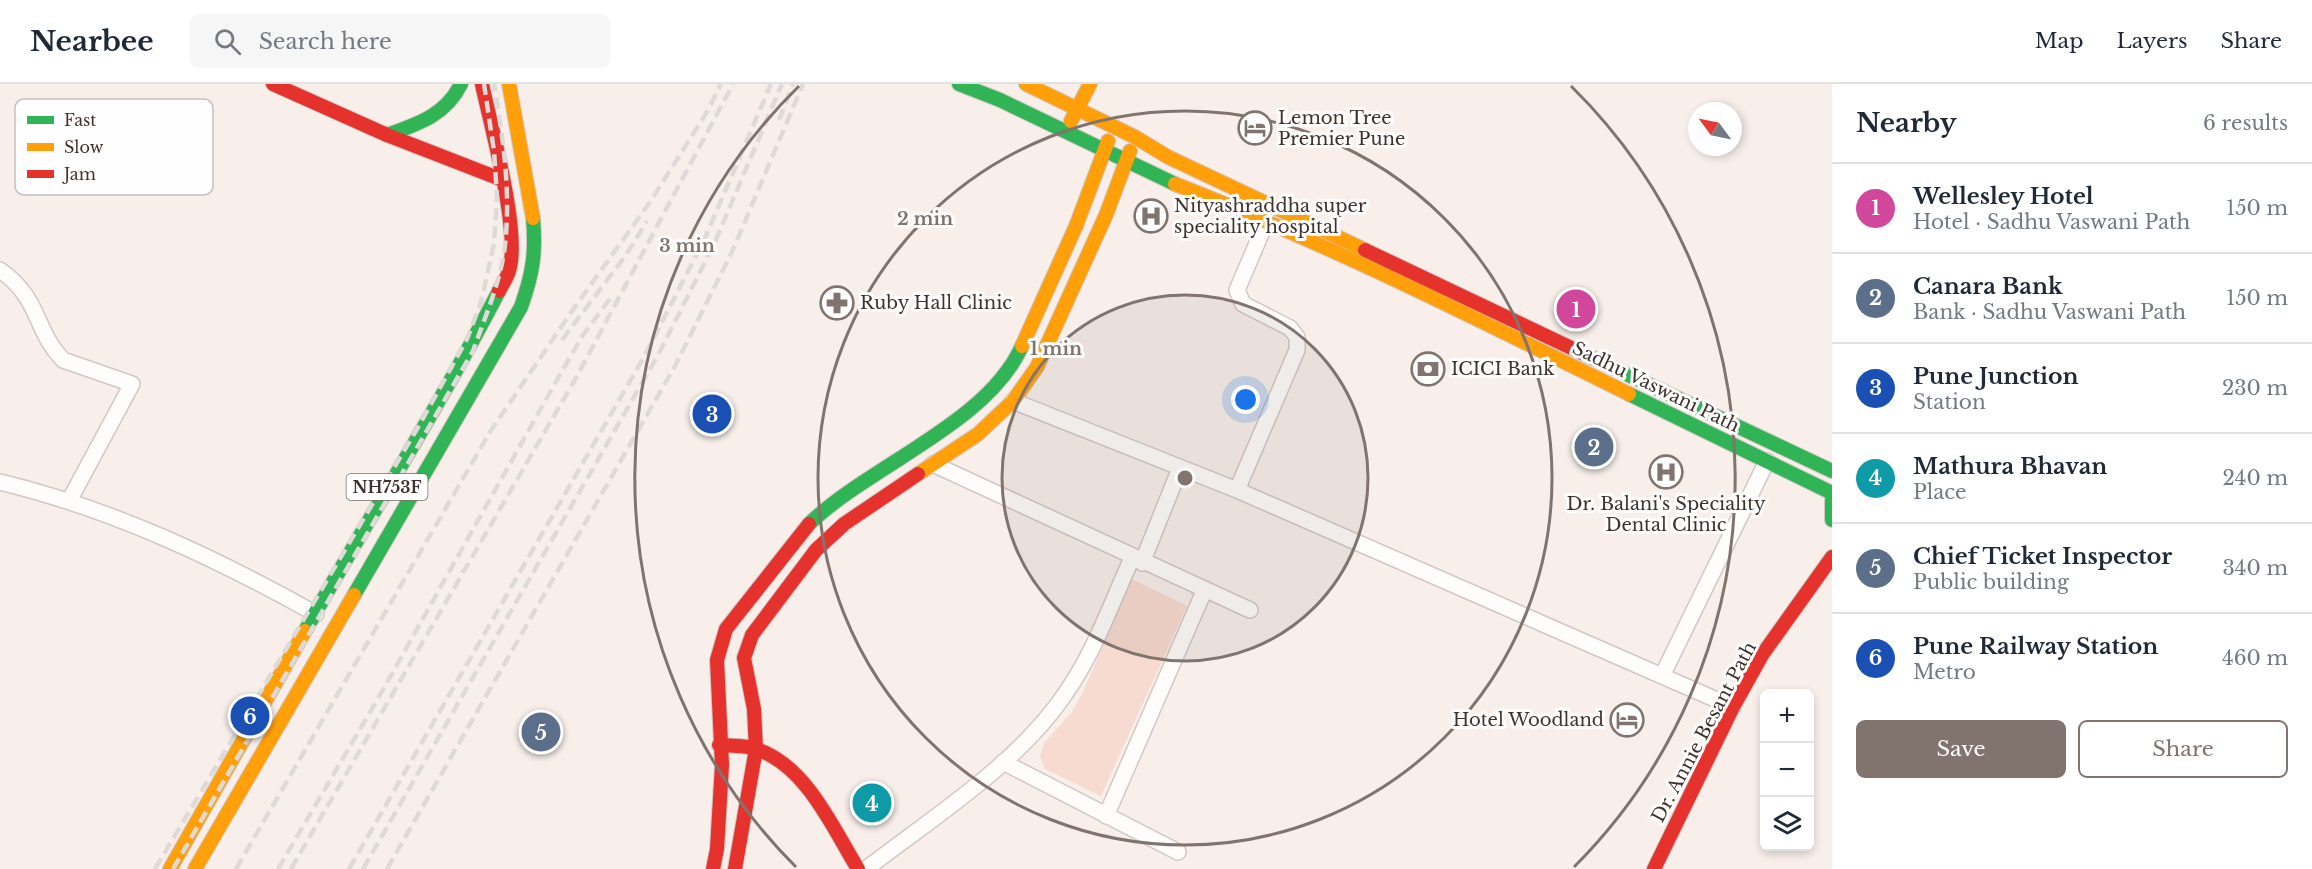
<!DOCTYPE html>
<meta charset="utf-8">
<style>
body{margin:0;font-family:"Libre Baskerville",serif;background:#f6f6f7;color:#1f2937}
.controls{position:absolute;right:18px;bottom:18px;display:grid;overflow:hidden;border-radius:9px;box-shadow:0 3px 9px #0003}
.controls button{width:54px;height:54px;display:grid;place-items:center;padding:0;border:0;border-bottom:2px solid #e0e1e3;background:#fff;color:#1f2937;font:30px sans-serif}
.compass{position:absolute;left:1688px;top:18px;width:54px;height:54px;border-radius:50%;background:#fff;box-shadow:0 3px 9px #0003;rotate:303deg}
.you{position:absolute;left:1246px;top:316px;width:21px;height:21px;margin:-15px;border:4px solid #fff;border-radius:50%;background:#1a73e8;box-shadow:0 0 0 9px #1a73e833}
.badge{display:grid;place-items:center;width:39px;height:39px;border-radius:50%;background:#81746f;color:#fff;font-size:20px;font-weight:700}
.pin{position:absolute;translate:-50% -50%;border:3px solid #fff;box-shadow:0 2px 6px #0006}
.list{margin:0;padding:0;list-style:none}
h2{display:flex;justify-content:space-between;align-items:center;height:78px;margin:0;padding:0 24px;font-size:26px}
h2 small{font-size:20px;font-weight:400;color:#747a83}
.list li{display:grid;grid-template-columns:39px 1fr auto;gap:18px;align-items:center;box-sizing:border-box;height:90px;padding:0 24px;border-top:2px solid #e0e1e3}
.list b{display:block;font-size:22px;white-space:nowrap}
.list p{margin:0;font-size:20px;white-space:nowrap;color:#747a83}
.list em{font-size:20px;font-style:normal;color:#747a83}
.actions{display:flex;gap:12px;padding:18px 24px}
.actions a{flex:1;padding:14px 0;border:2px solid #81746f;border-radius:9px;text-align:center;font-size:21px;color:#81746f}
.actions .main{background:#81746f;color:#fff}
.icon{flex:none;width:33px;height:33px;fill:none;stroke:currentColor;stroke-width:2;stroke-linecap:round;stroke-linejoin:round}
.map{position:relative;flex:none;width:1832px;height:785px;overflow:hidden}
header{display:flex;align-items:center;gap:36px;box-sizing:border-box;height:84px;padding:0 30px;background:#fff;border-bottom:2px solid #e0e1e3}
header strong{font-size:28px}
nav{display:flex;gap:33px;margin-inline-start:auto;font-size:21px}
.search{width:420px;height:54px;background:#f6f6f7;display:flex;align-items:center;gap:15px;box-sizing:border-box;padding:0 21px;border-radius:9px;color:#747a83;font-size:22px}
main{display:flex}
aside{flex:1;background:#fff}
.map>svg:first-child{display:block}
</style>
<header>
<strong>Nearbee</strong>
<div class="search"><svg class="icon" aria-label="search" viewBox="0 0 24 24"><circle cx="10" cy="10" r="6"/><path d="M15 15l6 6"/></svg>Search here</div>
<nav><a>Map</a><a>Layers</a><a>Share</a></nav>
</header>
<main>
<div class="map">
<svg width="1832" height="785" viewBox="0 0 1832 785">
<rect width="100%" height="100%" fill="#f8efeb"/>
<!-- green -->
<path fill="#f7dad0" d="M1132,495l55,27 -86,190 -56,-27 -5,-13 4,-13 28,-31 11,-20z"/>
<g fill="none" stroke-linecap="round" stroke-linejoin="round">
<!-- street casing -->
<g stroke="#d3c7c3" stroke-width="18">
<path id="street" d="M0,186c41,29 34,60 63,90l69,24 -63,117
M1013,317l224,89 496,217
M933,380l317,146
M0,398c112,27 216,76 316,132
M1237,406l60,-140v-13l-7,-9 -47,-24 -6,-14 30,-70
M1142,479l38,-95
M1662,592l105,-215
M1003,678l175,90
M1106,732l99,-227
M866,785c66,-51 152,-105 199,-175 29,-41 46,-90 67,-136"/>
</g>
<!-- fast casing -->
<g stroke="#d3c7c3" stroke-width="16">
<path id="fast" d="M959,0l41,16 175,84
M387,51c31,-11 59,-20 74,-51
M1584,270l248,117
M1629,310l203,99
M1832,416v20
M809,440c61,-59 178,-100 213,-178
M354,511l167,-288c12,-34 15,-54 12,-89
M305,547c64,-114 134,-224 194,-340"/>
</g>
<!-- slow casing -->
<g stroke="#d3c7c3" stroke-width="16">
<path id="slow" d="M509,0l24,134
M1026,0l109,53 33,20 197,93
M1071,37l19,-37
M1175,100c156,61 304,136 454,210
M1022,262l54,-120 32,-85
M918,390l60,-40 35,-33 24,-34 69,-152 24,-64
M170,785l135,-238
M195,785l159,-274"/>
</g>
<!-- jam casing -->
<g stroke="#d3c7c3" stroke-width="16">
<path id="jam" d="M273,0l114,51 116,45
M482,0c9,43 39,149 27,187 -2,7 -7,14 -10,20
M1365,166l219,104
M719,661c12,1 26,0 37,4 50,16 77,79 102,120
M713,785l4,-20 5,-84 -5,-105 9,-31 83,-105
M735,785l21,-120 -2,-40 -10,-51 8,-23 64,-85 28,-26 74,-50
M1654,785l79,-162 29,-52 70,-98"/>
</g>
<!-- street -->
<use href="#street" stroke="#fefdfc" stroke-width="15"/>
<!-- fast -->
<use href="#fast" stroke="#30b455" stroke-width="14"/>
<!-- slow -->
<use href="#slow" stroke="#ff9f0a" stroke-width="14"/>
<!-- jam -->
<use href="#jam" stroke="#e5322d" stroke-width="14"/>
<!-- rail -->
<path stroke="#dddad8" stroke-width="4.5" stroke-dasharray="12 6" stroke-linecap="butt" d="M779,36l14,-36
M562,256l64,-85 21,-34
M155,785l262,-440 50,-90 14,-37 13,-58 3,-47 -3,-46 -10,-67
M173,785l300,-518c12,-34 28,-70 32,-106 6,-55 -2,-107 -11,-161
M236,785l254,-437 82,-121 78,-109 57,-90 14,-28
M278,785l98,-167 186,-331 21,-36 29,-39
M291,785l285,-491 157,-294
M349,785l296,-514 60,-117 66,-154
M363,785l295,-514 57,-113 67,-158
M387,785l288,-503 57,-114 71,-168"/>
</g>
<!-- distance rings -->
<circle cx="1185" cy="394" r="183" fill="#81746f" fill-opacity=".12"/>
<g fill="none" stroke="#81746f" stroke-width="3">
<circle cx="1185" cy="394" r="183"/>
<circle cx="1185" cy="394" r="367"/>
<path d="M796 783A550 550 0 0 1 799 2M1571 2A550 550 0 0 1 1574 783"/>
</g>
<!-- icons -->
<defs>
<g id="hotel-ring" transform="scale(1.725)"><circle r="9.5" fill="#fefefe" stroke="#81746f" stroke-width="1.5"/><path d="M-6-4.5h1.5V1H6V5H4.5V3h-9V5H-6ZM-4 0a1.8 1.8 0 1 1 3.6 0ZM.5 0V-2.5h3Q6-2.5 6 0Z" fill="#81746f"/></g>
<g id="hospital-ring" transform="scale(1.725)"><circle r="9.5" fill="#fefefe" stroke="#81746f" stroke-width="1.5"/><path d="M-5-5h3v3.5h4V-5h3V5h-3V1.5h-4V5h-3Z" fill="#81746f"/></g>
<g id="pharmacy-ring" transform="scale(1.725)"><circle r="9.5" fill="#fefefe" stroke="#81746f" stroke-width="1.5"/><path d="M-2-6h4v4h4v4h-4v4h-4v-4h-4v-4h4Z" fill="#81746f"/></g>
<g id="bank-ring" transform="scale(1.725)"><circle r="9.5" fill="#fefefe" stroke="#81746f" stroke-width="1.5"/><path d="M-6-4H6V4H-6ZM0-2.3a2.3 2.3 0 1 0 0 4.6a2.3 2.3 0 1 0 0-4.6Z" fill="#81746f"/></g>
</defs>
<g fill-rule="evenodd">
<use href="#hotel-ring" x="1255" y="44"/>
<use href="#hospital-ring" x="1151" y="132"/>
<use href="#pharmacy-ring" x="837" y="219"/>
<use href="#bank-ring" x="1428" y="285"/>
<use href="#hospital-ring" x="1666" y="388"/>
<use href="#hotel-ring" x="1627" y="636"/>
</g>
<g text-anchor="middle" stroke-width="6" stroke-linejoin="round" paint-order="stroke">
<!-- shield labels -->
<rect fill="#fefefe" stroke="#7a6e6b" stroke-width="1.5" x="346.5" y="390" width="81" height="26" rx="4.5"/>
<g font-size="16" font-weight="bold" fill="#41312c">
<text x="387" y="409">NH753F</text>
</g>
<!-- poi labels -->
<g font-size="18" fill="#41312c" stroke="#fefefe" text-anchor="start">
<text x="1278" y="40">Lemon Tree<tspan x="1278" dy="21">Premier Pune</tspan></text>
<text x="1174" y="128">Nityashraddha super<tspan x="1174" dy="21">speciality hospital</tspan></text>
<text x="860" y="225">Ruby Hall Clinic</text>
<text x="1451" y="291">ICICI Bank</text>
<text x="1666" y="426" text-anchor="middle">Dr. Balani's Speciality<tspan x="1666" dy="21">Dental Clinic</tspan></text>
<text x="1604" y="642" text-anchor="end">Hotel Woodland</text>
</g>
<!-- street labels -->
<g font-size="18" fill="#41312c" stroke="#fefefe">
<text transform="translate(1656 303) rotate(26)" y="6">Sadhu Vaswani Path</text>
<text transform="translate(1704 648) rotate(-62)" y="6">Dr. Annie Besant Path</text>
</g>
</g>
<!-- legend -->
<rect x="15" y="15" width="198" height="96" rx="9" fill="#fefefe" stroke="#c5c0bf" stroke-width="1.5"/>
<rect x="27" y="32" width="27" height="8" fill="#30b455"/>
<rect x="27" y="59" width="27" height="8" fill="#ff9f0a"/>
<rect x="27" y="86" width="27" height="8" fill="#e5322d"/>
<g font-size="16" fill="#41312c">
<text x="64" y="42">Fast</text>
<text x="64" y="69">Slow</text>
<text x="64" y="96">Jam</text>
</g>
<circle cx="1185" cy="394" r="9" fill="#81746f" stroke="#fefefe" stroke-width="3"/>
<g font-size="18" text-anchor="middle" font-weight="bold" fill="#81746f" stroke="#fefefe" stroke-width="6" stroke-linejoin="round" paint-order="stroke">
<text x="925" y="141">2 min</text>
<text x="687" y="168">3 min</text>
<text x="1056" y="271">1 min</text>
</g>
</svg>
<div class="controls">
<button>+</button>
<button>−</button>
<button><svg class="icon" aria-label="layers" viewBox="0 0 24 24"><path d="M12 4l9 5-9 5-9-5zM3 14l9 5 9-5"/></svg></button>
</div>
<svg class="compass" viewBox="-18 -18 36 36"><path d="M0-13l5 13h-10z" fill="#e53935"/><path d="M0 13l5-13h-10z" fill="#747a83"/></svg>
<div class="you"></div>
<div class="pin badge" style="left:1576px;top:225px;background:#d1479c">1</div>
<div class="pin badge" style="left:1594px;top:363px;background:#5c6f8a">2</div>
<div class="pin badge" style="left:712px;top:330px;background:#1a4fb4">3</div>
<div class="pin badge" style="left:872px;top:719px;background:#0f9aa8">4</div>
<div class="pin badge" style="left:541px;top:648px;background:#5c6f8a">5</div>
<div class="pin badge" style="left:250px;top:632px;background:#1a4fb4">6</div>
</div>
<aside>
<h2>Nearby<small>6 results</small></h2>
<ul class="list">
<li><span class="badge" style="background:#d1479c">1</span><div><b>Wellesley Hotel</b><p>Hotel · Sadhu Vaswani Path</p></div><em>150 m</em></li>
<li><span class="badge" style="background:#5c6f8a">2</span><div><b>Canara Bank</b><p>Bank · Sadhu Vaswani Path</p></div><em>150 m</em></li>
<li><span class="badge" style="background:#1a4fb4">3</span><div><b>Pune Junction</b><p>Station</p></div><em>230 m</em></li>
<li><span class="badge" style="background:#0f9aa8">4</span><div><b>Mathura Bhavan</b><p>Place</p></div><em>240 m</em></li>
<li><span class="badge" style="background:#5c6f8a">5</span><div><b>Chief Ticket Inspector</b><p>Public building</p></div><em>340 m</em></li>
<li><span class="badge" style="background:#1a4fb4">6</span><div><b>Pune Railway Station</b><p>Metro</p></div><em>460 m</em></li>
</ul>
<div class="actions"><a class="main">Save</a><a>Share</a></div>
</aside>
</main>
